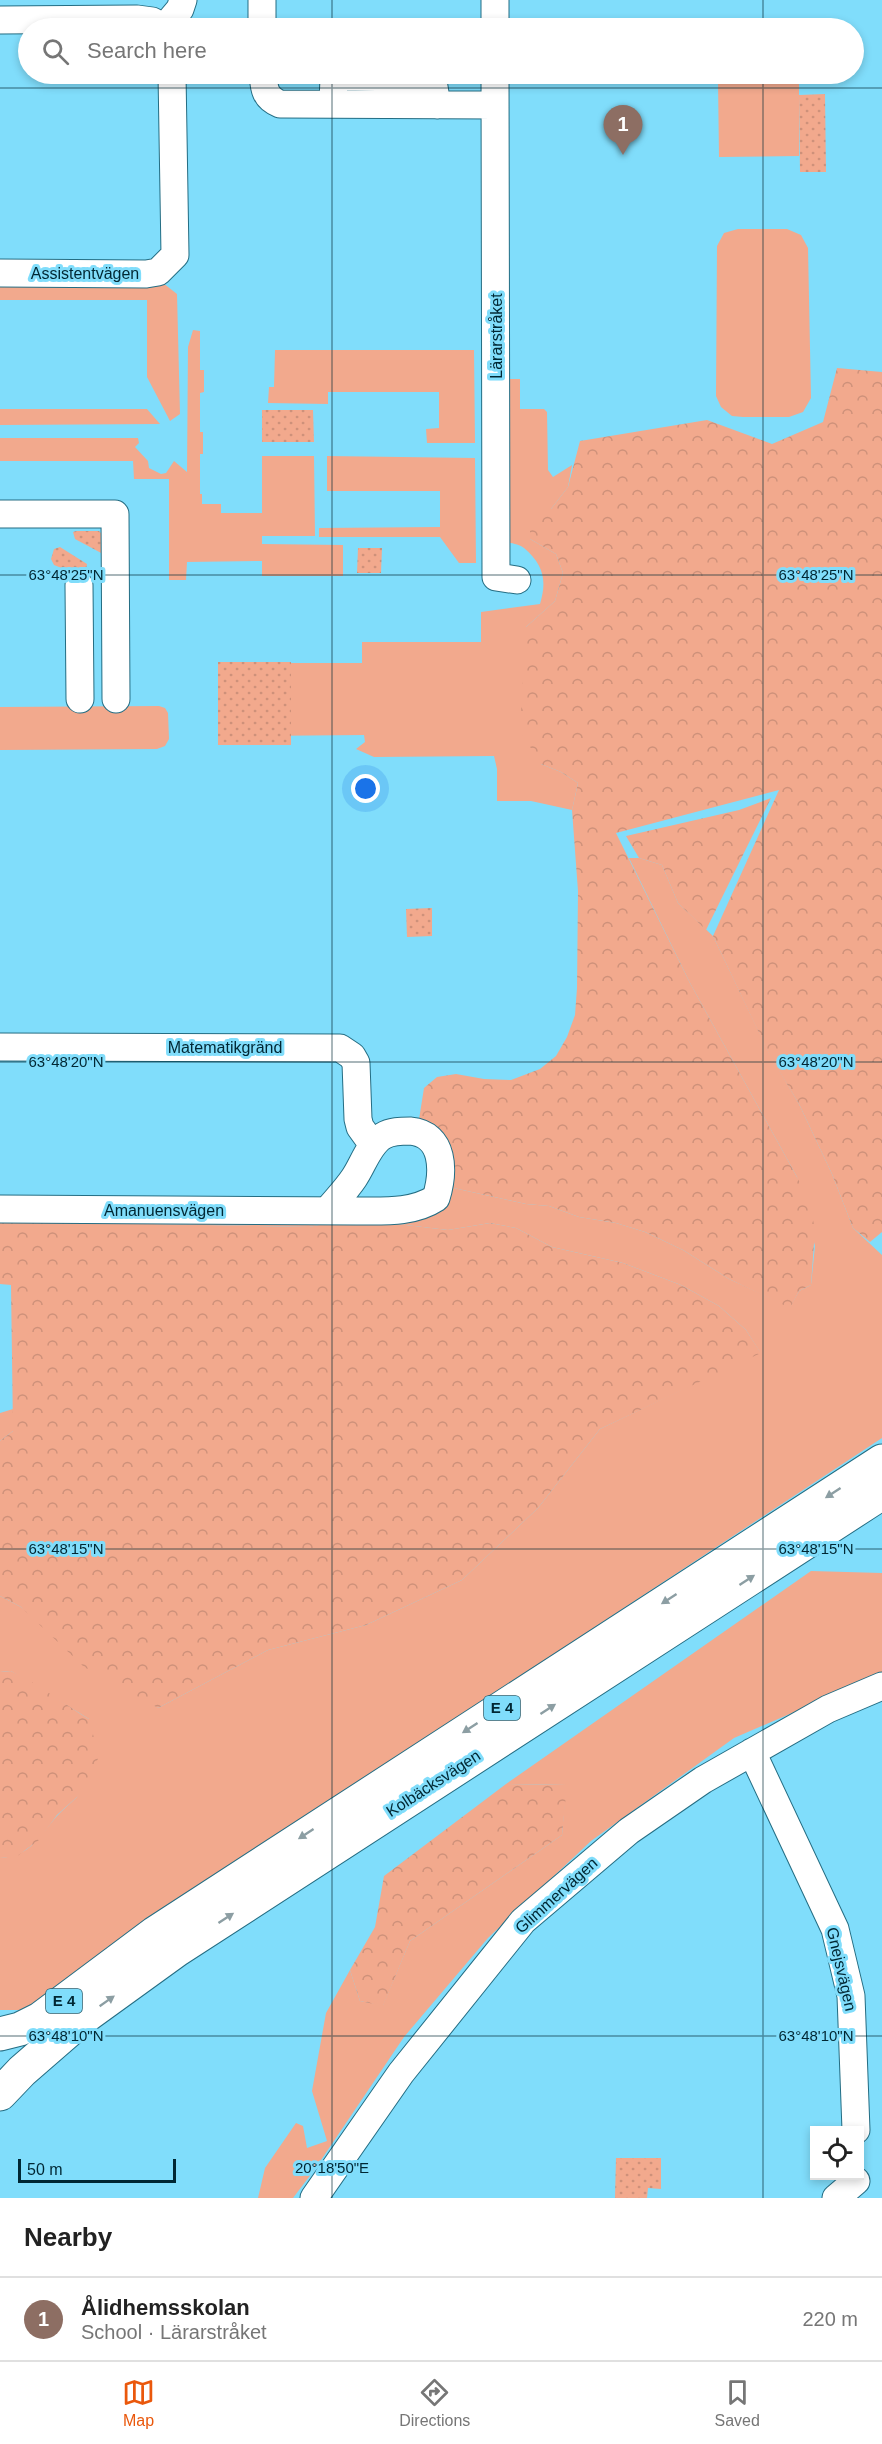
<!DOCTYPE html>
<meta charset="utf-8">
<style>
body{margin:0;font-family:Arial,sans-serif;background:#f6f6f6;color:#222}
.controls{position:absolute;right:18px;bottom:18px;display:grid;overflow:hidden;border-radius:0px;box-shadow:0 3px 9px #0003}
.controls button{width:54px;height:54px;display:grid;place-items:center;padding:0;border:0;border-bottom:2px solid #e0e0e0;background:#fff;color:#222;font:30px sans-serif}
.scale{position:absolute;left:18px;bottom:15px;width:158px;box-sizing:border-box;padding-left:6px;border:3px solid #002733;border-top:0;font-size:16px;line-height:21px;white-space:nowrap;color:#002733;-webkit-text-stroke:4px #80ddfb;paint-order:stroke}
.you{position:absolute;left:366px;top:789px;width:21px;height:21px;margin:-15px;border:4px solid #fff;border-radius:50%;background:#1a73e8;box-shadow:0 0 0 9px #1a73e833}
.badge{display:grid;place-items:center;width:39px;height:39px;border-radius:50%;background:#ea580c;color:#fff;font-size:20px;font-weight:700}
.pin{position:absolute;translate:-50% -50px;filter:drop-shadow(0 2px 3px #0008)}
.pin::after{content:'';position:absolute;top:32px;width:21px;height:18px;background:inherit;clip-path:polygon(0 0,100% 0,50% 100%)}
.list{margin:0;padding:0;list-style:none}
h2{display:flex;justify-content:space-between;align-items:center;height:78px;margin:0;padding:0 24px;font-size:26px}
h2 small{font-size:20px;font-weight:400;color:#767676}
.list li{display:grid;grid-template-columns:39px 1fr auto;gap:18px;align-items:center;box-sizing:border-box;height:84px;padding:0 24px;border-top:2px solid #e0e0e0}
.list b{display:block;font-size:22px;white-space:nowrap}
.list p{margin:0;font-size:20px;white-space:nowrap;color:#767676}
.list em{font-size:20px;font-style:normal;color:#767676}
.icon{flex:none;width:33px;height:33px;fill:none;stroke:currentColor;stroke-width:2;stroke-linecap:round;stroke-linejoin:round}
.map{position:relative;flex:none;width:882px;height:2198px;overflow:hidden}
.search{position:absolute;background:#fff;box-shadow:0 3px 9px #0003;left:18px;right:18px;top:18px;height:66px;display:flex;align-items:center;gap:15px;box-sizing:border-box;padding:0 21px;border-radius:33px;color:#767676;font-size:22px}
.sheet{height:162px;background:#fff}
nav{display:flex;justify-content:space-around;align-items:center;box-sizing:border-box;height:84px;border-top:2px solid #e0e0e0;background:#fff;font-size:16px;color:#767676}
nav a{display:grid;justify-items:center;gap:3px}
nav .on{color:#ea580c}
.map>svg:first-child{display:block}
</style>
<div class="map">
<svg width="882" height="2198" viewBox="0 0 882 2198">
<defs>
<pattern id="forest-crowns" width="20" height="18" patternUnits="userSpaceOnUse" patternTransform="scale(1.5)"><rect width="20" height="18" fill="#f2a98d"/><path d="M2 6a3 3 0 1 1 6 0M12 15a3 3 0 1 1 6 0" fill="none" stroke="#ce917a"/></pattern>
<pattern id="park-dots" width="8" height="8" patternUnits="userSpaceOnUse" patternTransform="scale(1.5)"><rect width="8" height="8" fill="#f2a98d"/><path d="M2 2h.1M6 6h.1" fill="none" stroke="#ce917a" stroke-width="1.8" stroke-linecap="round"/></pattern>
</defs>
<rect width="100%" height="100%" fill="#80ddfb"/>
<!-- green -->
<path fill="#f2a98d" d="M718,80h81v76l-80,1z
M738,229h49l14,6 7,13 3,150 -8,14 -14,5h-46l-11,-1 -11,-9 -5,-11 1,-150 7,-13z
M0,283h163l14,11 3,120 -10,7 -23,-44v-77h-147z
M193,330l7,1v39h4v22l-4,1v39h3v22h-3v40h2v10h19v9h41v-57h52l1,80h-53v8l81,1v31h-81v-15l-75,1 -1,18h-17v-101h-35l-1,-18h-133v-23h138l1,5 -4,4 13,14 1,7 12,6 5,-1 8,-12 13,11 1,-125z
M275,350h199l1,93h-48l-1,-14 13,-1v-36h-111v12l-60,-1 1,-16h5z
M496,379h24v30h24l3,3 1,58 5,7 19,-12 -4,22 -17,22h-21v30l26,15 7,19 -8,28 -29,26 15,137 20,8 17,11 -6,27 -41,-9h-34v-32l-3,-13 -120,1 -18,-8 9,-7 -1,-7 -122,1 -11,-73h131v-21h119v-30l59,-8c7,-23 4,-39 -16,-56 -6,-5 -20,-6 -28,-7z
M0,409h147l13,15 -160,1z
M327,456l148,2 1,105h-17l-19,-26h-121v-9l121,-1v-36h-113z
M159,706l6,2 3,5 1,26 -4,7 -8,3 -157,1v-43z
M629,858h10l23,7 16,38 35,33 56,117 30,51 33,70 21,54 29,27v183l-755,497 -99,75h-28v-152c30,-2 38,-20 56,-41 6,-7 14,-13 21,-20l12,-78 -78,-48 -11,1v-76l21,11 137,101 110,-58 98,-25 96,-45 76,-72 62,-79 160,-77 -14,-22 -27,-24 -38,-21 -58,-22 -71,-16 -36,-19 -26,-5 -42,7 -59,-7 -50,-2 -30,6 -309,-6 357,-10 83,-26 86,19 23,2 30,11 37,6 29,9 38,18 46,29 61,28 9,-16 12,-6 4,-39 -18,-69 -107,-194z
M13,1409v22l-13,10v-28z
M811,1571l71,2v101l-148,64 -143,103 -103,97 -84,99 -89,132 -22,29h-35l7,-30 31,-45 7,3 4,22 20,-7 -15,-50 14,-78 24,-43 10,31 23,4 27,-64 152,-106 4,-50 -60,-1z"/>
<!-- forest -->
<path fill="url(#forest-crowns)" d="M837,368l45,4v860l-12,10 -17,-14 -21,-54 -33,-70 -30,-50 -56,-118 66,-146 -163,43 74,150 118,214 7,32 -4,56 -12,6 -9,17 -61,-29 -46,-29 -38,-18 -29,-9 -37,-6 -30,-11 -23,-2 -86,-19 -23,-53 7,-44 13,-11 19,-3 28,5 27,1 29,-11 16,-13 11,-19 8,-22 2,-27 1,-97 -6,-81 6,-27 -17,-11 -20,-8 -21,-33 6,-104 29,-26 8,-28 -7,-19 -26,-15v-30h21l17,-22 12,-46 127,-21 65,24 51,-22z
M771,798l-65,132 -28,-27 -16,-38 -23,-7 -13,-22 113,-26z
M0,1221l309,6 30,-6 50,2 59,7 42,-7 26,5 36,19 71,16 58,22 38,21 27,24 15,23 -161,76 -62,79 -76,72 -96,45 -98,25 -110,58 -74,-41 -63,-60 -21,-11v-155l13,-10 -2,-146 -11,-1z
M11,1671c28,13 51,32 78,48l10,38 -22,40 -20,18 -18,25 -23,17 -16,1v-186z
M506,1784l61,1 -5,50 -152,106 -27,65 -23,-5 -10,-31 25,-43 9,-51z"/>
<!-- park -->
<path fill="url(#park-dots)" d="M825,94l1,78h-26l-1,-77z
M262,410h51l1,32h-52z
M76,531h23l5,5 -1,18 -28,-15 -2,-7z
M60,547l27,17 -2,11 -4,1 -27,-11 -3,-6 3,-10z
M358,548h24l-1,25h-24z
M218,662h73v83h-73z
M432,908v28l-25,1 -1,-28z
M616,2158h45v31l-13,-1 -1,10h-32z"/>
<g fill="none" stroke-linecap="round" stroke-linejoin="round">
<!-- minor casing -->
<g stroke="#246d83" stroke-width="29">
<path id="minor" d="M262,0v28
M495,0v28
M0,20l137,-1 15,2 13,7
M164,28l16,-19 3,-9
M263,74c1,15 2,24 17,30l215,1
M495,74l1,503 21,3
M333,104l1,-27 86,1 13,3 4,24
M0,273l146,1 12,-2 17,-17 -3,-181
M0,514h115l1,185
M79,585l1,114
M0,1047l340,1 12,8 4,7 2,56 2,8 13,18
M0,1209l357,2c28,0 56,2 79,-13 8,-26 9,-64 -26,-67 -9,0 -19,0 -27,5 -14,8 -20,29 -29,42 -8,12 -18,22 -27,33
M752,1752l83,177 16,67 5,134
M314,2198l87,-125 122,-152 106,-90 74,-51 125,-71 54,-23
M836,2198l20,-17"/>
</g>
<!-- highway casing -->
<g stroke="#246d83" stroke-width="35">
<path id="highway" d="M0,2034l20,-5 20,-10 115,-86 727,-472
M0,2094l22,-23 61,-53 94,-68 705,-457"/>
</g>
<!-- minor -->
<use href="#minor" stroke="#fff" stroke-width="27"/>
<!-- highway -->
<use href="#highway" stroke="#fff" stroke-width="33"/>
</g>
<!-- one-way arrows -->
<defs><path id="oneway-solid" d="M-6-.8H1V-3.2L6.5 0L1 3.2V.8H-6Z" transform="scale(1.5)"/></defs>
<g fill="#8c9ea3">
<use href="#oneway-solid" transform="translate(833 1493) rotate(147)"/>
<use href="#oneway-solid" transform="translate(747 1580) rotate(-33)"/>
<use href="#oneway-solid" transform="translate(669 1599) rotate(147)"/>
<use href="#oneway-solid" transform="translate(548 1709) rotate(-33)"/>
<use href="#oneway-solid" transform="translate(470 1728) rotate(147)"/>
<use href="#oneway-solid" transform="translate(306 1834) rotate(147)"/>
<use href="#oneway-solid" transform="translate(226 1918) rotate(-33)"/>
<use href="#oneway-solid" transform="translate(107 2001) rotate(-35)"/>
</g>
<!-- ticks -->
<path fill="none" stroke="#002733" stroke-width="1.5" stroke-opacity="0.45" d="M332,0v28M763,0v28M332,74v2124M763,74v2124M0,88h882M0,575h882M0,1062h882M0,1549h882M0,2036h882"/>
<g text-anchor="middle" stroke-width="6" stroke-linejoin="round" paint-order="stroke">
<!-- shield labels -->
<g fill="#80ddfb" stroke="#265e6f" stroke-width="1.5">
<rect x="484" y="1696" width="36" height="24" rx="4.5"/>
<rect x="46" y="1989" width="36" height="24" rx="4.5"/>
</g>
<g font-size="15" font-weight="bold" fill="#002733">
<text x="502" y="1713">E 4</text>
<text x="64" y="2006">E 4</text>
</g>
<!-- street labels -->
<g font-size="16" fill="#002733" stroke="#80ddfb">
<text x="85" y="279">Assistentvägen</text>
<text transform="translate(496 336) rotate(-90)" y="6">Lärarstråket</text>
<text x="225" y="1053">Matematikgränd</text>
<text x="164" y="1216">Amanuensvägen</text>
<text transform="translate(433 1783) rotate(-33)" y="6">Kolbäcksvägen</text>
<text transform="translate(556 1895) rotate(-42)" y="6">Glimmervägen</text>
<text transform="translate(842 1969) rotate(77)" y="6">Gnejsvägen</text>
</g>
</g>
<g font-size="15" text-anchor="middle" fill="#002733" stroke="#80ddfb" stroke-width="6" stroke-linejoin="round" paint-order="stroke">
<text x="66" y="580">63°48'25"N</text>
<text x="816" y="580">63°48'25"N</text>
<text x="66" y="1067">63°48'20"N</text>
<text x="816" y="1067">63°48'20"N</text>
<text x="66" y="1554">63°48'15"N</text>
<text x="816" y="1554">63°48'15"N</text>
<text x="66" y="2041">63°48'10"N</text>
<text x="816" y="2041">63°48'10"N</text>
<text x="332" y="2173">20°18'50"E</text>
</g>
</svg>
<div class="controls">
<button><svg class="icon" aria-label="locate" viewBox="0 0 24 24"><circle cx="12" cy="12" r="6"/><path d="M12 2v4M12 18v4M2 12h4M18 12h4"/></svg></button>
</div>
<div class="scale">50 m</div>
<div class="you"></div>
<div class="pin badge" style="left:623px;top:155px;background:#8d6e63">1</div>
<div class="search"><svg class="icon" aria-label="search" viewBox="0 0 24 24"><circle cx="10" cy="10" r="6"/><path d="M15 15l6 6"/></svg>Search here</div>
</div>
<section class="sheet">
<h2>Nearby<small></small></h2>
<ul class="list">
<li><span class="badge" style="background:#8d6e63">1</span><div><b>Ålidhemsskolan</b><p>School · Lärarstråket</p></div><em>220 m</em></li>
</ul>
</section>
<nav>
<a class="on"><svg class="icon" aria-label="map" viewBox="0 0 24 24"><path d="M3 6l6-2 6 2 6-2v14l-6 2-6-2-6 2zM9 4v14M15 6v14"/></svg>Map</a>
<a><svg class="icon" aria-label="directions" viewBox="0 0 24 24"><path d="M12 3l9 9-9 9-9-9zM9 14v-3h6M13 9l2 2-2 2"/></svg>Directions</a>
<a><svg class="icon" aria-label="saved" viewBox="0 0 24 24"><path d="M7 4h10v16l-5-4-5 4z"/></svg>Saved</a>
</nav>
